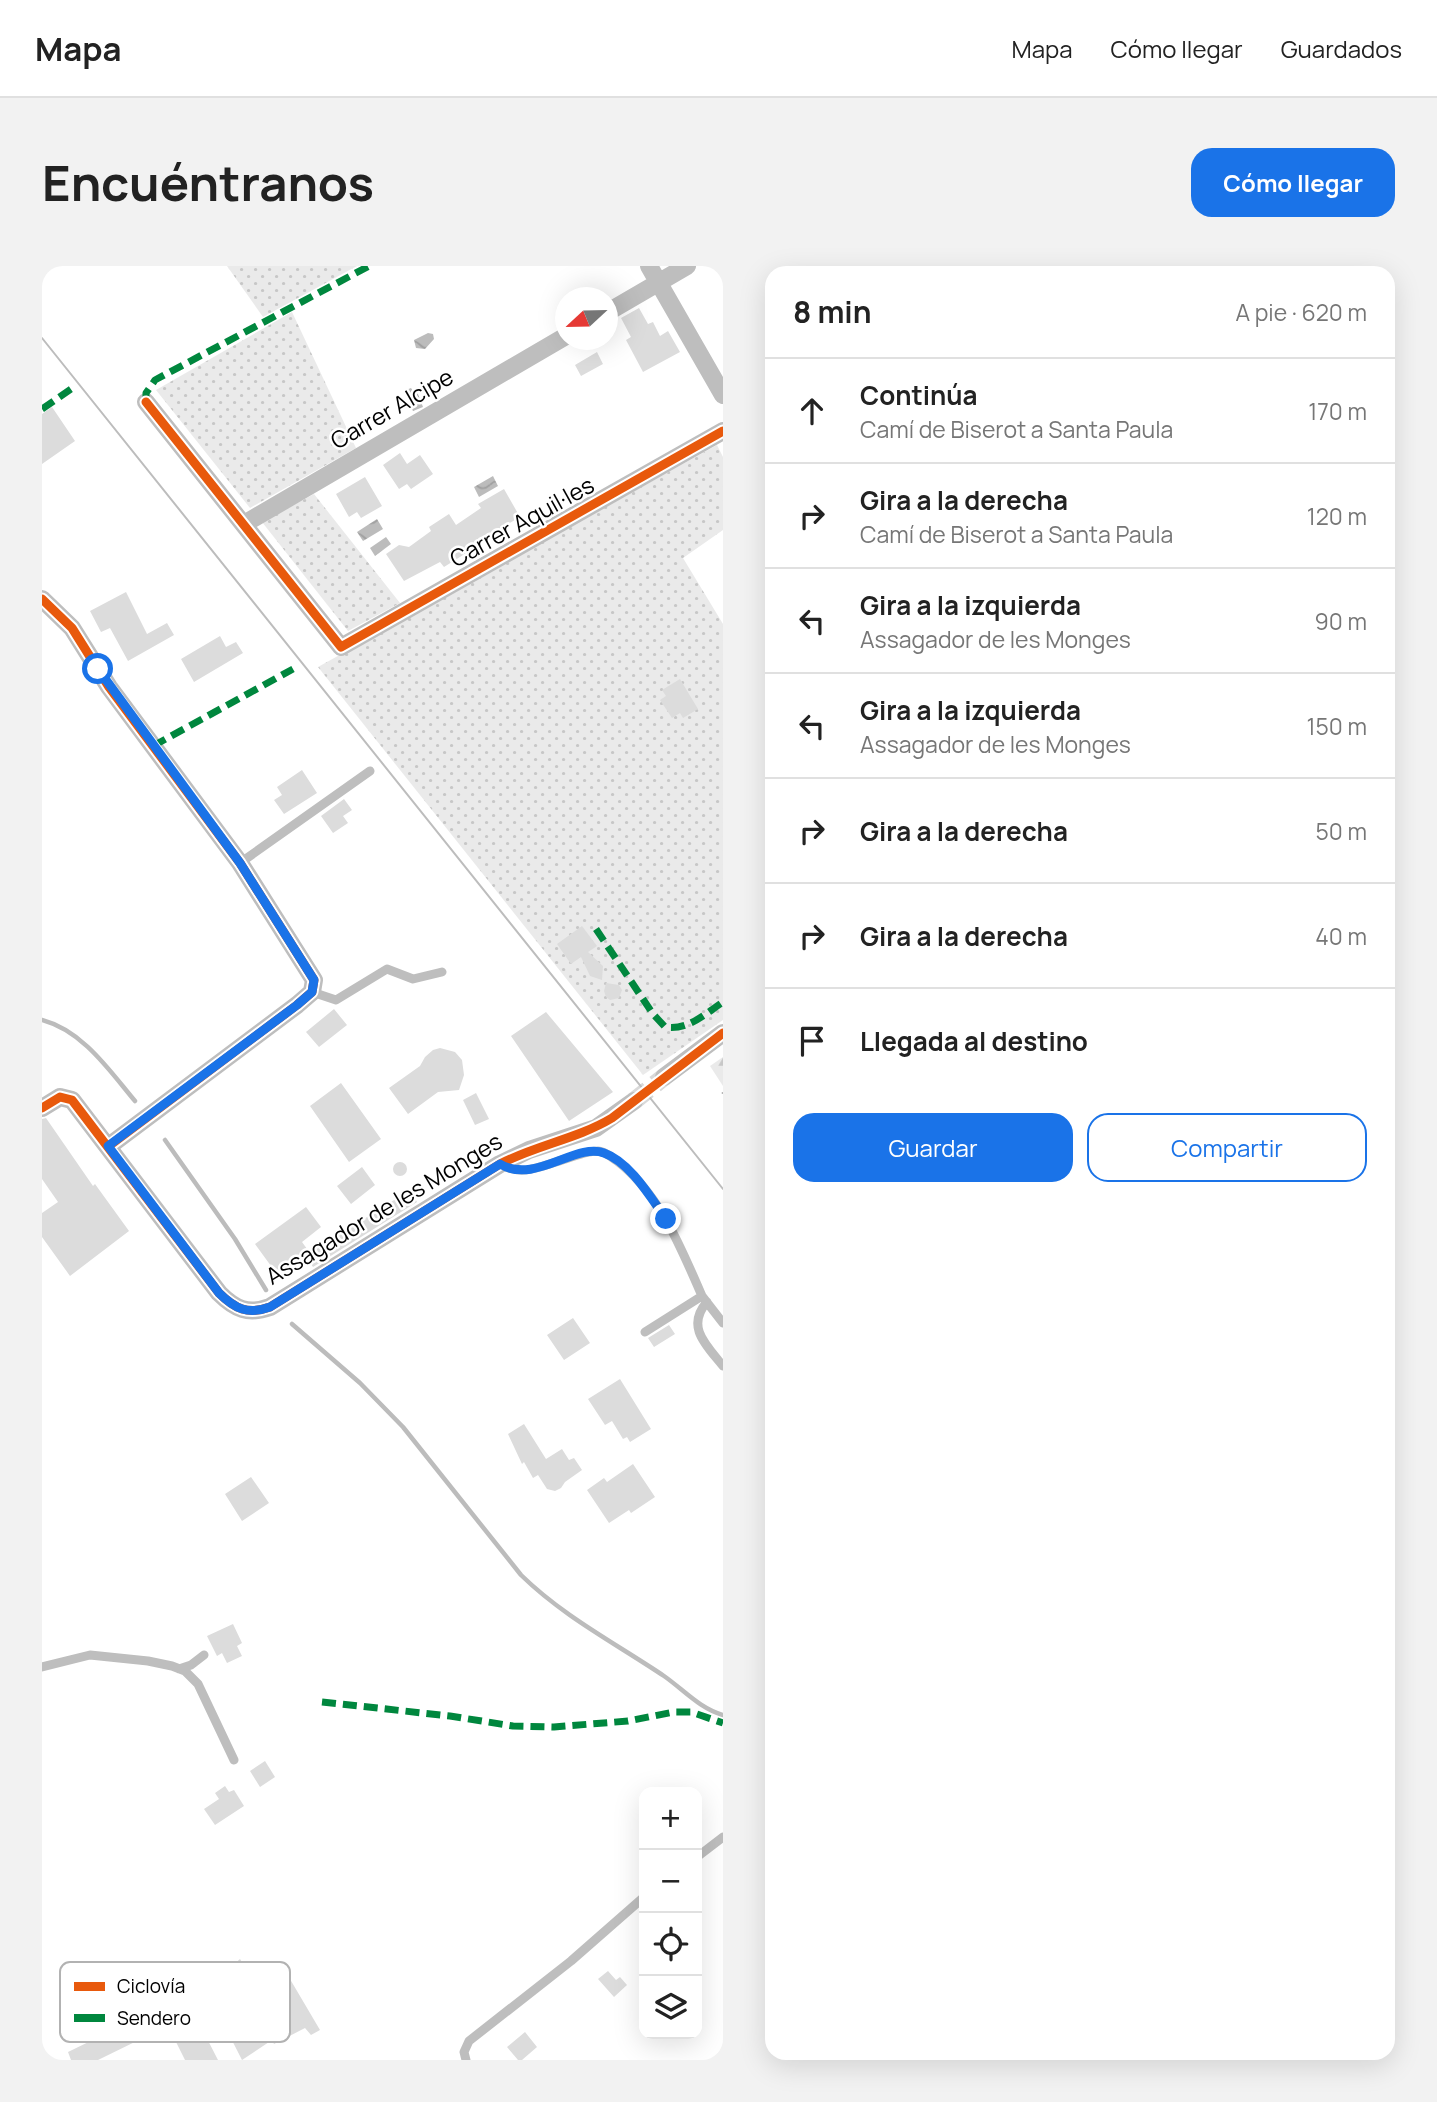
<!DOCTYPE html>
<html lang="es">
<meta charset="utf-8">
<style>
body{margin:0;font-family:Manrope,sans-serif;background:#f2f2f2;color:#222}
.controls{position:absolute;right:21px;bottom:21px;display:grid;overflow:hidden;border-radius:14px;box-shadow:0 7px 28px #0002}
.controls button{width:63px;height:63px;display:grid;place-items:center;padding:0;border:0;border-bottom:2px solid #e0e0e0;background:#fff;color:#222;font:35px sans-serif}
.compass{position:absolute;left:513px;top:21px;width:63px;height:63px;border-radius:50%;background:#fff;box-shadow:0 7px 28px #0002;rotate:248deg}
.stop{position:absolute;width:21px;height:21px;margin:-16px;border:5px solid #1a73e8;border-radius:50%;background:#fff}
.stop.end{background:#1a73e8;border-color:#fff;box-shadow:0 2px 7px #0008}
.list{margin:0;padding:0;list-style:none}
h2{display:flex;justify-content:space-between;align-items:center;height:91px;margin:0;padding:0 28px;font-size:30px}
h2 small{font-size:23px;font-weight:400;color:#767676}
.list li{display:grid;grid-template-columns:46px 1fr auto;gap:21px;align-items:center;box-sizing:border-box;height:105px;padding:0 28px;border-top:2px solid #e0e0e0}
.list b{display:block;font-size:26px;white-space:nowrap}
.list p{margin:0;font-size:23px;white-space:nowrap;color:#767676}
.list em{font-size:23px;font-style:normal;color:#767676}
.actions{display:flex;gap:14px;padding:21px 28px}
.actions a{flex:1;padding:16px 0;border:2px solid #1a73e8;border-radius:21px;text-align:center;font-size:24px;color:#1a73e8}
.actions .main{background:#1a73e8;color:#fff}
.icon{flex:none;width:38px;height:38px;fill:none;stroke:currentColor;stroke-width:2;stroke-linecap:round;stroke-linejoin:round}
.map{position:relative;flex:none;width:681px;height:1794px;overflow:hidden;border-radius:21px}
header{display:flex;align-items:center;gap:42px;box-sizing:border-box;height:98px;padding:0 35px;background:#fff;border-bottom:2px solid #e0e0e0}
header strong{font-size:33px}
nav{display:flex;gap:38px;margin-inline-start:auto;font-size:24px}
.intro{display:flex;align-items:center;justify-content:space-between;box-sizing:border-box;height:168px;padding:0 42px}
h1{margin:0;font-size:49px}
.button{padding:18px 32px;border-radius:21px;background:#1a73e8;color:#fff;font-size:24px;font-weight:700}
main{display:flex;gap:42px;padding:0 42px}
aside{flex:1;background:#fff;border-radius:21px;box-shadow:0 7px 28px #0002}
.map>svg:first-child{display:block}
</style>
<header>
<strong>Mapa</strong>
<nav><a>Mapa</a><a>Cómo llegar</a><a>Guardados</a></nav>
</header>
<div class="intro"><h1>Encuéntranos</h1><a class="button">Cómo llegar</a></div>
<main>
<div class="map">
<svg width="681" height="1794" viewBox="0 0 681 1794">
<defs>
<pattern id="grass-dots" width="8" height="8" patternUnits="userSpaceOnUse" patternTransform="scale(1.75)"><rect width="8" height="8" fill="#eaeaea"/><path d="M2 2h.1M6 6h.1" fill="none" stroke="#c7c7c7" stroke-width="1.8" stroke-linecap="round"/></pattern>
<pattern id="forest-firs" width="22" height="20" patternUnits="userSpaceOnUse" patternTransform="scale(1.75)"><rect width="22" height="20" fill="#eaeaea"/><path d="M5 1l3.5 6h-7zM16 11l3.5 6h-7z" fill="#c7c7c7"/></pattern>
<pattern id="water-waves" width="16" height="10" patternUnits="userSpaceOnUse" patternTransform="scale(1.75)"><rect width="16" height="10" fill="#bcbcbc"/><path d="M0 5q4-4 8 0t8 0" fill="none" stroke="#a0a0a0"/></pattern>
</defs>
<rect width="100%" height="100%" fill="#fff"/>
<!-- grass -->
<path fill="url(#grass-dots)" d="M185,0h130l-94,51z
M250,46l64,136 -106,60 -94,-118z
M675,179l6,12v73l-40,28 40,66v396l-80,55 -325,-408z
M272,228l86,109 -52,28 -86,-109z"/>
<!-- forest -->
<path fill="url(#forest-firs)" d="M681,791v29l-13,-20z"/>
<!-- water -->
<path fill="url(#water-waves)" d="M386,67l5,1 1,5 -9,10 -9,-1 -2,-8z
M369,122l2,3 3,-2 7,18 -10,4 -8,-17 3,-1 -2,-3z
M451,210l5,10 -19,11 -5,-10z
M335,253l6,10 -20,12 -6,-9z
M344,271l5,7 -16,12 -5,-8z"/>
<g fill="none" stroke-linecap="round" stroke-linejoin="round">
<!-- stream -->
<path stroke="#bcbcbc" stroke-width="4.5" d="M0,754c41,11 67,50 93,81
M123,874l70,99 31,51
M250,1058l68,59 43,44 118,148c43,42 94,68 143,101 20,14 35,32 59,39"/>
</g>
<!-- building -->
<path fill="#dcdcdc" d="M597,42l9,16 5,-2 7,14 8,-5 12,21 -37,20 -17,-32 5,-3 -10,-19z
M555,86l6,12 -22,12 -6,-11z
M10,141l23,34 -33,23v-50z
M358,187l7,11 13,-9 13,19 -22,15 -4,-5 -8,5 -16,-24z
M323,211l17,29 -21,12 -4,-6 -8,5 -13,-23z
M462,223l16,28 -43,25 2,3 -35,22 -4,-5 -36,19 -18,-27 13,-9 10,2 22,-16 -2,-4 20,-13 7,11 25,-17 -3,-4z
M84,326l21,42 20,-11 7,12 -46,26 -18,-33 -9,4 -11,-21z
M178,370l6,11 10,-5 7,11 -49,29 -13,-23z
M638,413l18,30 -15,9 -3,-5 -8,5 -12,-18 6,-4 -4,-6z
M260,504l15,23 -33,21 -10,-14 8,-5 -5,-8z
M302,533l8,11 -9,6 5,7 -15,10 -12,-17z
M540,660l15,20 -9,6 15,14 -1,14 -12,-4 -9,-19 -10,7 -14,-20z
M564,717l13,2 3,5 -3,8 -9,2 -4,-3 -2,-6z
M292,743l13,16 -28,22 -13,-15z
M504,746l67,80 -44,29 -58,-85z
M398,782l15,4 7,8 2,15 -5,15 -21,2 -30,22 -19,-26 31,-22 5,-9 8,-7z
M299,817l40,56 -32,23 -39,-56z
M434,827l13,26 -14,6 -12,-25z
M4,852l47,68 2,-2 34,47 -59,45 -28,-39v-24l16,-11 -16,-23v-60z
M351 903a7 7 0 1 1 14 0a7 7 0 1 1-14 0Z
M320,901l13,18 -24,19 -14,-18z
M368,924l7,12 -104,65 -7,-10 -27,20 -24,-33 51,-37 15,20 -19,15 8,11z
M531,1052l17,25 -26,17 -17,-25z
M627,1059l6,9 -21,13 -6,-9z
M578,1113l31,50 -21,13 -3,-5 -4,2 -11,-18 -7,4 -17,-26z
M482,1158l22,35 16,-10 7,11 5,-2 8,12 -17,12 -4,6 -6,3 -8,-2 -9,-14 -5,3 -9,-16 -2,2 -14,-30z
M591,1198l22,33 -24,16 -2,-3 -20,13 -22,-33 17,-12 3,4z
M209,1211l18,26 -27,18 -17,-27z
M191,1358l9,19 -5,3 5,10 -15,7 -5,-10 -5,3 -10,-20z
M223,1495l10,16 -15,10 -10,-16z
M183,1520l4,6 5,-2 10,16 -29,19 -11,-16 15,-10 -4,-6z
M198,1693l19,31 28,-16 33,56 -9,5 -6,-7 -31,16 -2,-4 -30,20 -30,-59 31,-12 -13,-21z
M566,1705l8,9 4,-3 7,8 -13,12 -16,-18z
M141,1726l35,68h-33l-27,-54z
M96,1752l9,18 -49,24h-27l-3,-8z
M483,1766l12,15 -15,13h-4l-11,-13z"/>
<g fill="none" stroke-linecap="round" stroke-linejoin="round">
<!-- street-tunnel -->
<path stroke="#d9d9d9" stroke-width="18" stroke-dasharray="18 9" stroke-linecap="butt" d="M592,835l30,-24"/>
<!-- path -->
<path stroke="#b8b8b8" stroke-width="2.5" stroke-dasharray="2 3.5" stroke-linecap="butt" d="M681,826v5"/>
<!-- lane -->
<path stroke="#bebebe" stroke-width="9" d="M198,597l130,-92
M270,726l24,8 51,-31 26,10 29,-7
M458,898c20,12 36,4 56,-2 13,-4 29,-11 42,-11 7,0 13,6 19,10 43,33 64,87 85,135
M665,1036c-22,25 0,44 16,64
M603,1066l57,-36 21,27
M0,1401l48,-12 58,6 24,5 13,5 13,13 36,76
M137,1403l12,-4 13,-10
M655,1591l26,-20
M424,1794l-2,-8 5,-11 102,-80 73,-64"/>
<!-- street -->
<path stroke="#bebebe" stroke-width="18" d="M607,0l74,129
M566,46l79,-46
M104,136l195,245 382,-216
M202,258l322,-188
M0,333l30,29 37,59 131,176 74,117 -2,12 -15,13 -188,141
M622,811l59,-44
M0,842l18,-11 12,3 147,193c16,16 29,22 51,14l230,-143 29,-14 67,-22 38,-27"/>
<!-- tram -->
<path stroke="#bdbdbd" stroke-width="2" d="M0,72l681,851"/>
<!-- quiet -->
<path stroke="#00873e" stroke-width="7" stroke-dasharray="14 7" stroke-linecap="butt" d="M104,136v-9l9,-13 214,-114
M0,143l32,-22
M111,480l140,-77
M554,663l57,85 12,13c22,4 40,-13 58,-25
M280,1436l128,14 63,10 41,1 74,-6 46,-9h17l32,11"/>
<!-- cycleway casing -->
<g stroke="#fff" stroke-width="13">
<path id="cycleway" d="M104,136l195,245 382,-216
M0,333l30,29 37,59 131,176 74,117 -2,12 -15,13 -188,141
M0,842l18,-11 12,3 147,193c16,16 29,22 51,14l230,-143c36,-19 77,-25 112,-46l111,-85"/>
</g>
<!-- cycleway -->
<use href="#cycleway" stroke="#e8590c" stroke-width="9"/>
</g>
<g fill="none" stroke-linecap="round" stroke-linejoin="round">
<!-- route -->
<path stroke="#1a73e8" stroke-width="9" d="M56,403l142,194 74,117 -2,12 -15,13 -189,141 111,147c16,16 29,22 51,14l230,-143c35,21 76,-22 104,-11 26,9 47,45 62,66"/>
</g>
<g text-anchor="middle" stroke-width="5" stroke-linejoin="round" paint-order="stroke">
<!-- street labels -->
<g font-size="23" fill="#000" stroke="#fff">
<text transform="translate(350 143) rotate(-30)" y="8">Carrer Alcipe</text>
<text transform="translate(480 256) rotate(-29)" y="8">Carrer Aquil·les</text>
<text transform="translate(342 943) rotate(-31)" y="8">Assagador de les Monges</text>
</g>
</g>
<!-- legend -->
<rect x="18" y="1696" width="230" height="80" rx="10" fill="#fff" stroke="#b2b2b2" stroke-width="2"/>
<rect x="32" y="1716" width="31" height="9" fill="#e8590c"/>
<rect x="32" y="1748" width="31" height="8" fill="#00873e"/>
<g font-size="19" fill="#000">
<text x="75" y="1727">Ciclovía</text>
<text x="75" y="1759">Sendero</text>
</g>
</svg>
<div class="controls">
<button>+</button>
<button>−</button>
<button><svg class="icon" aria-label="locate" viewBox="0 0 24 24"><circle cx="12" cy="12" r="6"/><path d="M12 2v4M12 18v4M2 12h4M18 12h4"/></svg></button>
<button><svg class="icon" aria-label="layers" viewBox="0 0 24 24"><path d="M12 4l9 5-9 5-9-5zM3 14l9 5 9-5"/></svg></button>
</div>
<svg class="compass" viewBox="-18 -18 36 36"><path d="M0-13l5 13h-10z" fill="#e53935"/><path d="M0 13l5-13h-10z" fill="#767676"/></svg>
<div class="stop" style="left:56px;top:403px"></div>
<div class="stop end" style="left:624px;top:953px"></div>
</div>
<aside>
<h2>8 min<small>A pie · 620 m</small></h2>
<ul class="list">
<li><svg class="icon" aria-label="ahead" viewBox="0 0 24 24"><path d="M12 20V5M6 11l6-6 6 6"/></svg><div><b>Continúa</b><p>Camí de Biserot a Santa Paula</p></div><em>170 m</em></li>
<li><svg class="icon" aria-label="right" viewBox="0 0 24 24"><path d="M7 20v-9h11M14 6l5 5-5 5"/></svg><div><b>Gira a la derecha</b><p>Camí de Biserot a Santa Paula</p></div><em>120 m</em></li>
<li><svg class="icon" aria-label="left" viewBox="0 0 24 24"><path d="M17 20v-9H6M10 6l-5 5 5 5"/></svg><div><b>Gira a la izquierda</b><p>Assagador de les Monges</p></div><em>90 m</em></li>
<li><svg class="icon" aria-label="left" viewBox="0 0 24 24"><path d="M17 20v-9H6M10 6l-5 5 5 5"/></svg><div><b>Gira a la izquierda</b><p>Assagador de les Monges</p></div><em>150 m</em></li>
<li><svg class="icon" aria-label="right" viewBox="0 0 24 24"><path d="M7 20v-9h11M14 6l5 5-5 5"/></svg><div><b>Gira a la derecha</b></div><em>50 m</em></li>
<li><svg class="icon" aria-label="right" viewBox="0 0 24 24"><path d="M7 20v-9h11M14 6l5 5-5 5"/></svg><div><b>Gira a la derecha</b></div><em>40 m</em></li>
<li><svg class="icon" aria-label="arrive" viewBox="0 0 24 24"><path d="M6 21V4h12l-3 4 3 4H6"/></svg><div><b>Llegada al destino</b></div></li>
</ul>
<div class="actions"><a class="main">Guardar</a><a>Compartir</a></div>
</aside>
</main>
